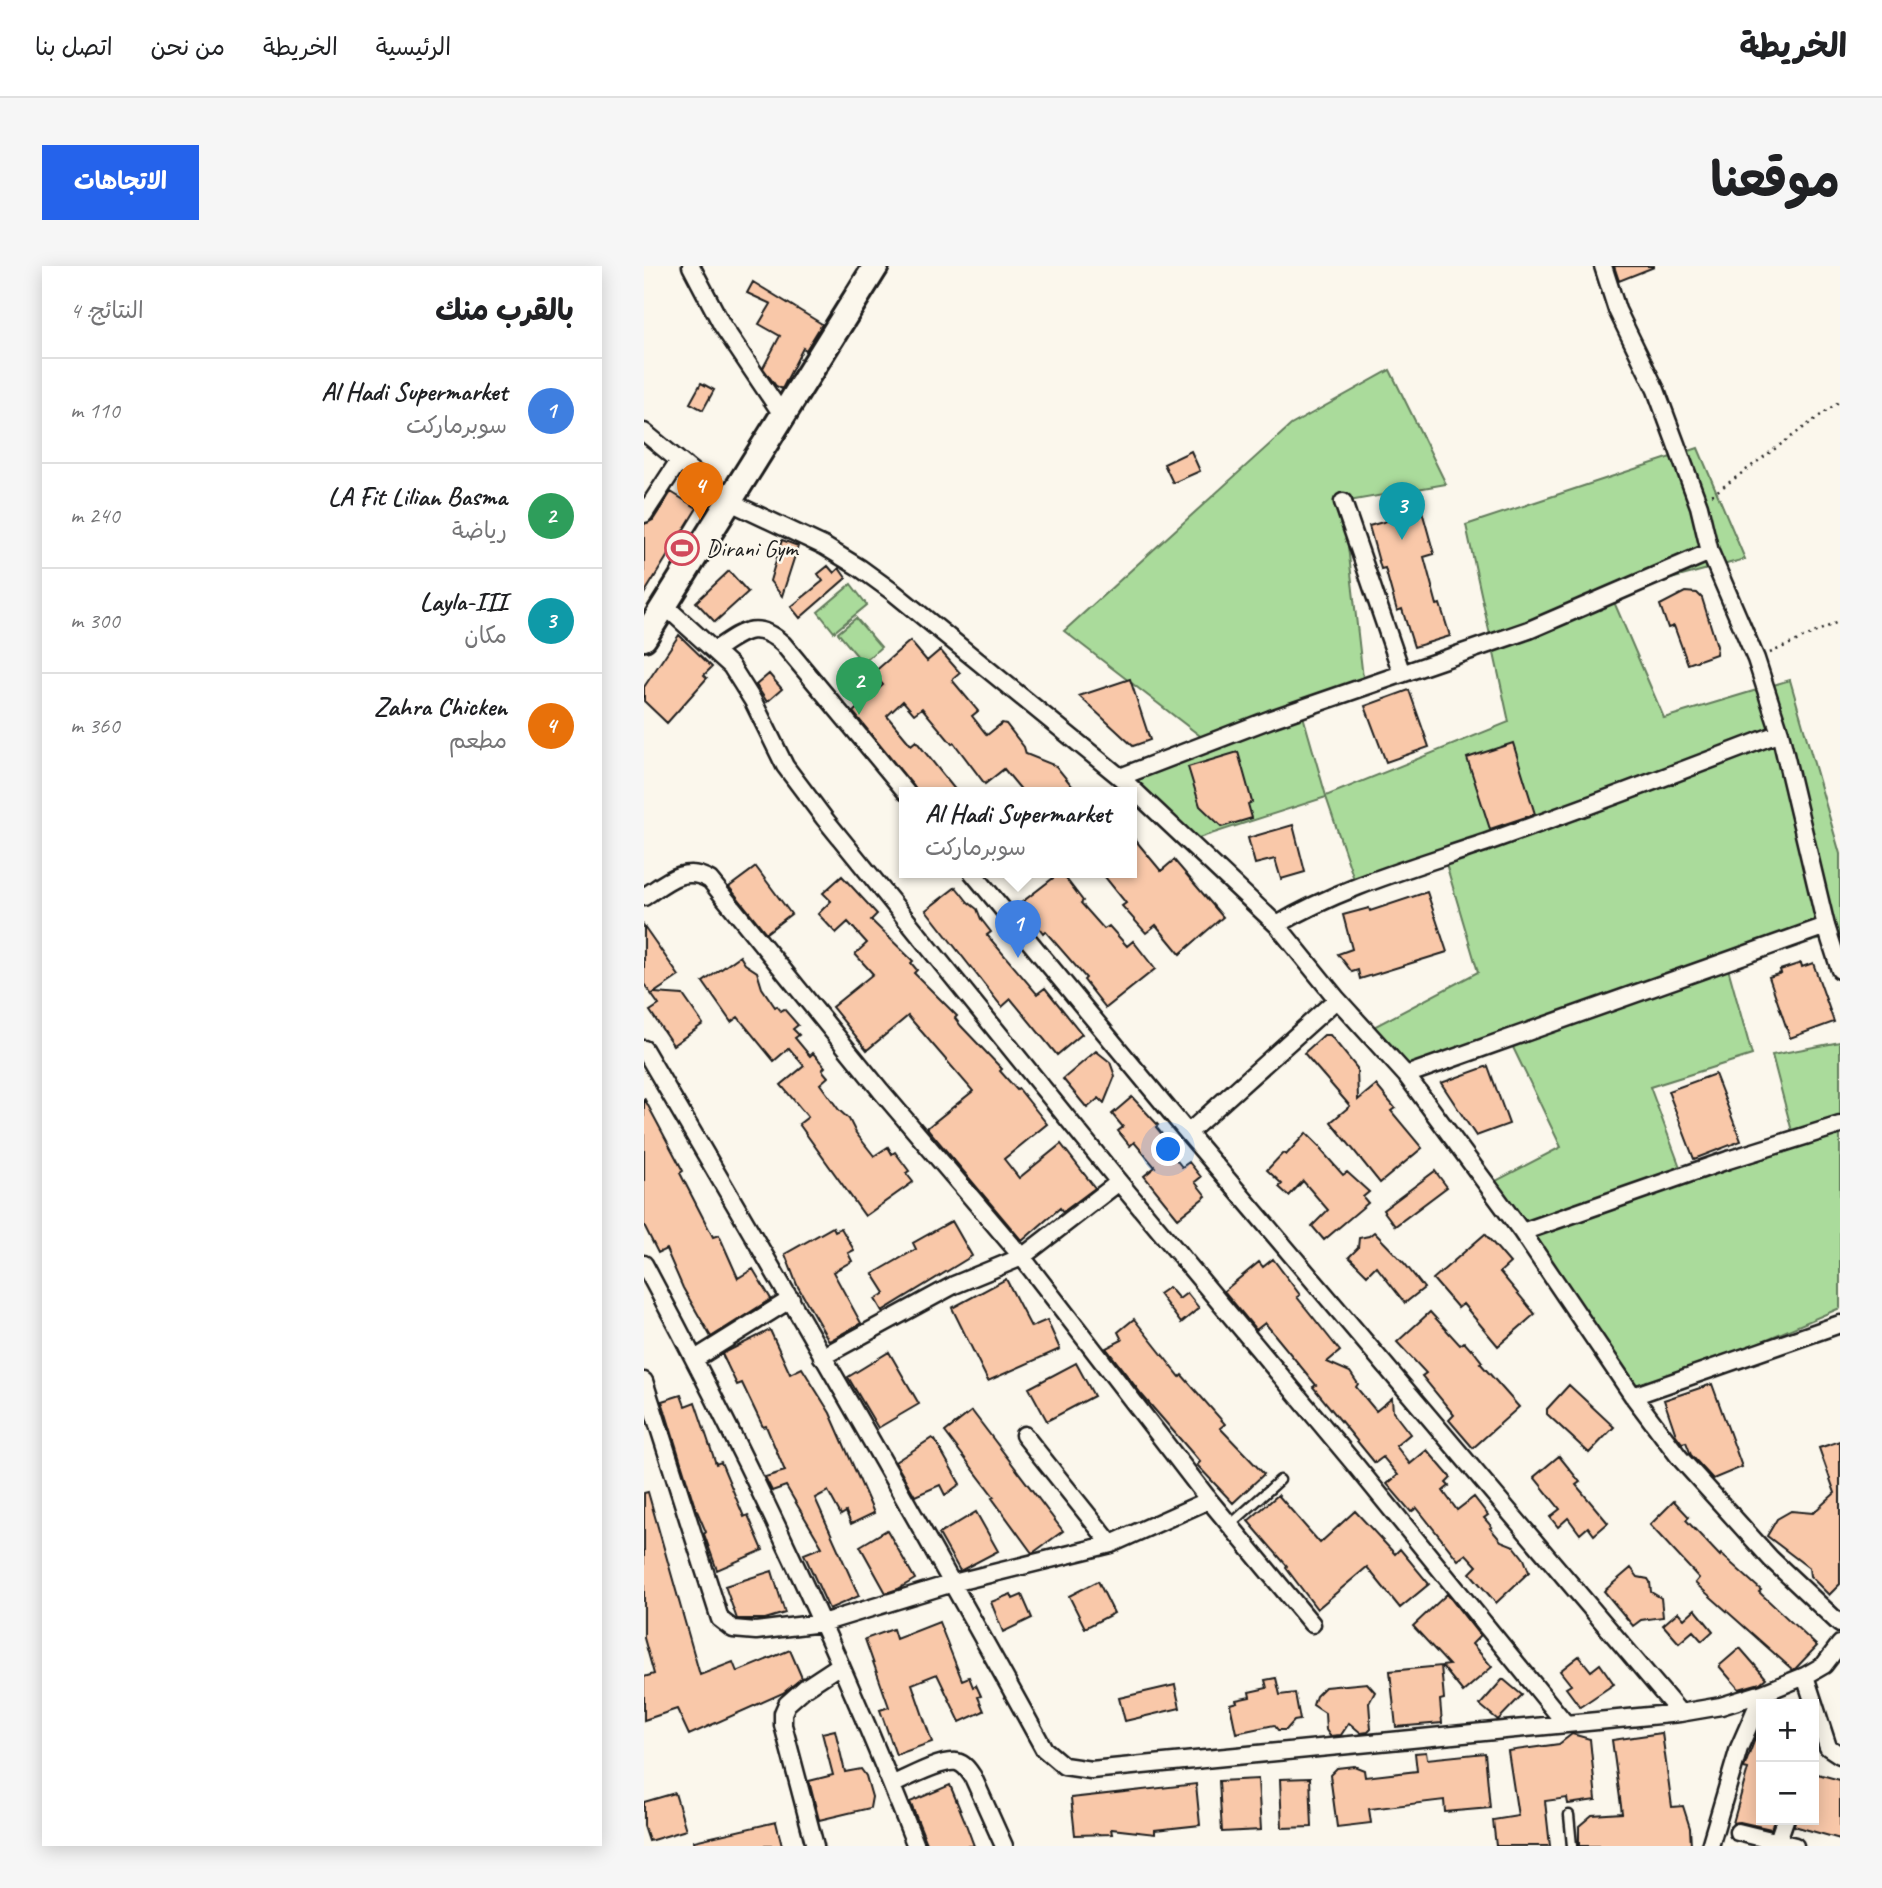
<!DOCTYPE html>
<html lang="ar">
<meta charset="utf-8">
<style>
body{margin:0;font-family:Caveat,"Playpen Sans Arabic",sans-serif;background:#f6f6f6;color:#202124;direction:rtl}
.controls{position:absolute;right:21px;bottom:21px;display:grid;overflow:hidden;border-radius:0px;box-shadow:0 4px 18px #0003}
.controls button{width:63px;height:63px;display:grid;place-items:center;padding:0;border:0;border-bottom:2px solid #e0e0e0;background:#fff;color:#202124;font:35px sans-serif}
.you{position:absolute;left:525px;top:884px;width:24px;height:24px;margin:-18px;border:5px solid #fff;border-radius:50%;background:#1a73e8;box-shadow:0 0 0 10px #1a73e833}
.badge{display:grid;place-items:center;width:46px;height:46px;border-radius:50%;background:#2563eb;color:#fff;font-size:23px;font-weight:700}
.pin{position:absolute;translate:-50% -58px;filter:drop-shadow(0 2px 4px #0008)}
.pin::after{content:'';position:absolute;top:37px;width:24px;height:21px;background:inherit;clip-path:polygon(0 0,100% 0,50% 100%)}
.popup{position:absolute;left:255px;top:521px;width:238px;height:91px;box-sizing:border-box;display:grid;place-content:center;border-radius:0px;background:#fff;filter:drop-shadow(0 2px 5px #0005);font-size:23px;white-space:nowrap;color:#757577}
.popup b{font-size:26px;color:#202124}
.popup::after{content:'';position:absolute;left:50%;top:100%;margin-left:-14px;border:14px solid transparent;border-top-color:#fff}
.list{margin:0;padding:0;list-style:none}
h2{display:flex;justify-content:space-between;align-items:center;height:91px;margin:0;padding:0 28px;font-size:30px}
h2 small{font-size:23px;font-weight:400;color:#757577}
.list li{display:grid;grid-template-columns:46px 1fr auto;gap:21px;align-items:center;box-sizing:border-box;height:105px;padding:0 28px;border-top:2px solid #e0e0e0}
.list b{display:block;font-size:26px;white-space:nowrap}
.list p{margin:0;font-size:23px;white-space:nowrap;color:#757577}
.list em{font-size:23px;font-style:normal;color:#757577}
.map{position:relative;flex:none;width:1196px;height:1580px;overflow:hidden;direction:ltr;border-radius:0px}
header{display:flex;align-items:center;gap:42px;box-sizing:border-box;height:98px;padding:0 35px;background:#fff;border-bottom:2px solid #e0e0e0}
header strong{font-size:33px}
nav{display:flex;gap:38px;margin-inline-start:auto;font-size:24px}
.intro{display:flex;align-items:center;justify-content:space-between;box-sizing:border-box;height:168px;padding:0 42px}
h1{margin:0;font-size:49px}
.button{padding:18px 32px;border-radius:0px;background:#2563eb;color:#fff;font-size:24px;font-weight:700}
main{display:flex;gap:42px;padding:0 42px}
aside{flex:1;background:#fff;border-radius:0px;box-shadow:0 4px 18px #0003}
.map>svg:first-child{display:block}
</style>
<header>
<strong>الخريطة</strong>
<nav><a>الرئيسية</a><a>الخريطة</a><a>من نحن</a><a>اتصل بنا</a></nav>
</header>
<div class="intro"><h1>موقعنا</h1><a class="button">الاتجاهات</a></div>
<main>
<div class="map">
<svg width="1196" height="1580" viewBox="0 0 1196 1580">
<rect width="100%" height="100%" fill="#fbf7ec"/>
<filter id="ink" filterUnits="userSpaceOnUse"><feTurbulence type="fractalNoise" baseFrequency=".0143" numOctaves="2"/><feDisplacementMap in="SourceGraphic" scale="14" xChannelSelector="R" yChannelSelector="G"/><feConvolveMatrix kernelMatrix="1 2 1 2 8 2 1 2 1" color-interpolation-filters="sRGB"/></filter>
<g filter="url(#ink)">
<!-- green -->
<path fill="#aadb9b" stroke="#637c5c" stroke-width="2" d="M746,104l56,114 -103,18 21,185 -63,22 25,87 183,-74 -43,-197 232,-77 47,111 -134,36 53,123 126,-38 50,174v81l-114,26 26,94 -102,32 33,88 111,-36 -22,-84 68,-13v266l-207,88 -145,-211 73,-38 -52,-108 -103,36 -40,-44 112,-59 -34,-115 -87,31 -31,-91 -137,44 -69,-64 88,-35 -144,-111 227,-206z
M207,318l16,21 -33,27 -16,-20z
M212,352l25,29 -18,16 -25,-30z"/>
<!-- building -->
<path fill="#f9c8a9" stroke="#1c1c1c" stroke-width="2" d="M970,0h40v1l-35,14z
M109,16l69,42 -16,26 -3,-2 -21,41 -6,-3 -13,-18 17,-32 -21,-12 12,-20 -24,-11z
M57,117l13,7 -11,20 -13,-7z
M547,185l9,20 -27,12 -9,-19z
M27,226l26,16 -53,86v-70l9,-4z
M778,245l12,43 -10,3 13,48 3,-1 10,32 -36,11 -12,-38 -5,2 -12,-43 -4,1 -12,-43z
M138,274l16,6 -16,50 -12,-15z
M184,300l6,7 5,-5 7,10 -46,40 -9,-11 32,-26 -5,-7z
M85,305l19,21 -33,30 -19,-20z
M1041,326l12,1 5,5 15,48 -1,8 -28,10 -14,-38 -6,2 -8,-23z
M35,369l33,32 -8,8 3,3 -40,45 -23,-22v-14z
M266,375l17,20 13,-11 20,23 -8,7 26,31 -6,5 15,19 15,-12 4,1 18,23 2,7 30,12 21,26h-54l-19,-23 -19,15 -31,-41 -2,1 -30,-36 -8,6 -11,-13 -16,15 24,29 5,-4 41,51h-39l-65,-80 30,-27 -10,-12z
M125,408l13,15 -15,13 -11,-17z
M486,413l20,61 -17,6 -54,-50z
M765,424l20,57 -43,15 -21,-56z
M869,477l22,71 -45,15 -23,-71z
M594,486l14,50 -4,2 4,14 -30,9 -22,-21 -12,-39z
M649,559l12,47 -24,7 -6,-20 -20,5 -7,-26z
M488,570l29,35 13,-11 49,57 -43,37 -24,-29 -10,8 -24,-27 4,-3 -25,-31h31z
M112,601l35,47 -25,19 -37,-46z
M417,606l22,29 -2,2 23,26 5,-3 18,20 6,-5 22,28 -49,39 -22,-28 2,-2 -41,-47 -2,2 -22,-30z
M198,610l35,38 -6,6 42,41 -2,2 6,7 -3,3 43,43 -2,2 6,8 41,43 -2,2 17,19 2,-1 28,35 -43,35 15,19 42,-34 34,44 -32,24 -3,-4 -38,33 -95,-113 46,-37 -65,-75 -41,34 -35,-43 41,-33 -18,-20 12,-11 -19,-21 -12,11 -18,-19 13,-13 -8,-8z
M312,621l12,15 9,7 4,10 10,13 -4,3 50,59 8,-6 37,46 -25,21 -46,-56 -9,8 -76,-97z
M783,626l20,60 -87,27 -2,-9 -6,2 -14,-18 14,-5 -9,-34 26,-7 1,3z
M0,660l35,50 -25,17 29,2 20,29 -30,21 -23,-34 9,-6 -15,-21z
M96,690l5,8 12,8 5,16 13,19 2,-1 4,5 3,-2 14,16 -5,4 6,6 -4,3 15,18 3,-3 12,14 -3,3 6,7 -8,7 19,26 10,9 7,14 18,23 14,-9 4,7 3,-2 14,19 -3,2 7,9 -48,34 -66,-92 9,-7 -27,-32 23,-19 -15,-18 -15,13 -36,-44 -7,5 -28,-40z
M1157,697l1,4 11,-4 21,59 -44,16 -21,-61 12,-4 -1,-3z
M680,769h6l27,33 1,32 18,-15 19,23 -4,3 31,37 -42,35 -49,-61 19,-16 -46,-53z
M452,785l14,11 5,14 -11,27 -5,-5 -12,10 -24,-29z
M844,800l21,58 -33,12 -35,-53z
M1071,808l26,67 -47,18 -26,-68z
M488,831l26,28 -2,2 10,12 -3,4 19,24 7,-5 12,15 -6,5 11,14 -28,22 -34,-42 11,-9 -21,-25 -4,4 -12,-15 5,-4 -11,-13z
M0,832l39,73 -3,2 33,64 6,-2 19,43 15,-9 18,30 -60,38 -28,-49 -17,-39 -8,4 -14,-28z
M662,867l16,16 -1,1 22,25 4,-3 22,20 -6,5 5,6 -44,37 -12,-14 16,-16 -25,-29 -14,15 -10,-9 3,-3 -15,-14 16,-17 3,2z
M791,905l12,16 -52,39 -12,-16z
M308,955l20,35 -90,55 -7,-12 10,-6 -12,-19 43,-25 -3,-6z
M189,961l2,4 6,-3 13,22 -6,3 4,8 -19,11 28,51 -32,18 -32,-56 -12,-31z
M730,966l31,32 19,24 -19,15 -29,-37 -9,9 -18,-18 9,-9 1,-10 10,-2z
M841,968l25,29 -10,9 35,42 -37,32 -35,-42 -5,4 -25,-29z
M629,993l27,36 -3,2 43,54 -13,11 23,10 8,12 -2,3 20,24 16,-13 1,14 17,22 -14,12 14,18 17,-14 24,28 -5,5 3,3 -6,5 14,19 17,-13 14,18 -4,3 8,9 -2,1 11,13 13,5 10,13 5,13 -33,31 -26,-30 7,-7 -11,-12 -8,6 -41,-52 -6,4 -24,-28 11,-9 -15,-18 -8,6 -62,-76 3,-2 -51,-62 -9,7 -32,-39 35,-29 4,5z
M362,1013l25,48 16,-7 13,29 -72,32 -36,-73z
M525,1021l10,12 8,-6 12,15 -18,15 -22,-29z
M786,1046l30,33 4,-3 7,8 1,-1 10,13 -2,1 39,44 -46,41 -24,-28 5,-5 -32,-39 4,-3 -29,-31z
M490,1053l46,58 2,-2 43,49 -5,4 44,46 -31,29 -36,-38 3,-3 -58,-67 -36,-47 16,-8 -4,-8z
M126,1064l20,44 12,-6 28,45 44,100 -23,11 -5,-12 -5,3 -13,-24 -13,7 44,98 -30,13 -25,-55 18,-7 -36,-61 -14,5 -7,-14 20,-6 -19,-45 -3,1 -21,-44 -5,2 -15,-31z
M245,1086l30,52 -41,24 -30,-51z
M432,1097l18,33 -47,25 -18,-33z
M1068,1118l30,83 -29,12 -22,-24 -5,-13 -4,1 -6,-8 -12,-35z
M925,1119l45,42 -25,26 -42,-39v-5z
M37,1129l4,11 10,-4 21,62 5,-2 23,55 4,-2 15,35 -46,20 -13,-36 2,-2 -12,-28 -32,-103z
M328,1145l91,120 -29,21 -2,1 -40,-55 2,-1 -49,-65z
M288,1172l3,2 25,44 -15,11 -5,-10 -25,11 -20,-34z
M1196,1175v143l-11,11 -19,-19 -1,-8 -42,-32 10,-17 14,-8 22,2 22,-20 -16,-45z
M915,1190l21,26 -4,3 32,38 -14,12 -6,-8 -8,7 -12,-16 -10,9 -8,-10 10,-8 -26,-32z
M4,1226l52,183 33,-13 4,10 53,-22 12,28 -19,15 -94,42 -12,-26 -33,11v-43l10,-3 -10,-36v-145z
M634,1229l42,48 35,-32 40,43 5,-5 29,35 -29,24 -33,-41 -50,42 -31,-41 1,-2 -39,-45z
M1030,1235l15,16 -3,3 34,36 1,-2 40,36 -2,2 58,54 -21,22 -3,2 -98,-87 4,-5 -49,-53z
M332,1246l22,39 -38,20 -21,-37z
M243,1264l28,49 -17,10 -12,4 -26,-47z
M987,1302l7,9 10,2 2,3 1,10 10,6 2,19 -22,3 -8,6 -29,-35z
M128,1305l13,42 -20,6h-28l-12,-33z
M454,1315l16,32 -29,15 -16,-32z
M367,1328l2,5 9,-4 10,23 -29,14 -12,-30z
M803,1328l33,42 -8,8 20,23 -29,25 -21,-26 7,-1 -36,-39z
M1051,1343l18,22 -11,10 -9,-10 -14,12 -16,-18 15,-13 6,7z
M295,1356l23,58 7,-3 4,10 3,-2 5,11 -3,1 6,14 -24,11 -23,-48 -25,10 20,58 -36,13 -16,-45 9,-3 -24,-68 28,-10 3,10z
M1096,1382l26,30 -6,5 -21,6 -20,-23z
M935,1390l12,15 9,-7 14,20 -34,23 -14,-19 5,-3 -11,-14z
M797,1400l3,33 -4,1 2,23 -46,4 -6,-56z
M632,1412l4,17 15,-2 5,27 -6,1 -8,9h-8l-4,-5 -38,8 -6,-29 7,-2 -1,-2 14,-3 -1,-5 18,-4 -2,-8z
M859,1413l19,16 -24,25 -18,-15z
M723,1417l8,9 -6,11 2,26 -3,3 -7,1 -12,-10 -8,12 -11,1 -4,-6 -1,-17 -12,-8 3,-9 9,-9z
M531,1419l5,23 -55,13 -6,-23z
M1117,1457v97h13l-3,9 -31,-7 -7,1 15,-54 -4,-1z
M191,1464l10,42 16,-3 5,7 6,21 -2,11 -51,12 -10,-39 24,-6 -11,-42z
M1018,1467l10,74 11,-1 7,22 1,18h-112v-20l13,-11 30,-2 -10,-73z
M928,1468l18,5 6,61 -28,4 -1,-6 -22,3 5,45h-54l-3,-26 25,-4 -10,-65 51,-7z
M782,1486l1,7 58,-6 5,55 -45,4 -1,-12 -75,9 2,14 -34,4 -7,-52 7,-7 17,-2 10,4 1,7 52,-6 -2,-18z
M1170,1507l26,7v59l-46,-13 1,-6h19z
M666,1512l2,49 -30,1 -2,-49z
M614,1513l3,51 -39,2 -3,-51z
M552,1518l4,41 -45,5v4l-44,-5 1,5 -37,1 -4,-37z
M306,1519l14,34 10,27h-46l-18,-44z
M31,1527l11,37 -37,11 -5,-15v-24z
M132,1556l6,24h-88v-5z"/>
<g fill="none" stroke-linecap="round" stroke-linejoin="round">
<!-- service casing -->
<g stroke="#1c1c1c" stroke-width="13">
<path id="service" d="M586,1259l50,-45
M925,1549l3,31"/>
</g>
<!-- minor casing -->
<g stroke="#1c1c1c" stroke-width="21">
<path id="minor" d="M47,0l31,59 61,91
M959,0l14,44 39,80 43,116 11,46 46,107 24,74 46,193 14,44
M0,166l84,69 96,45 36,22 33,24 227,185 157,148 60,74 69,76 116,157 111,164 46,61 92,102 69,65
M699,236l59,172
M0,248l34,-52
M20,339l67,61 22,35 32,65 39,52 295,364 238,285 208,256
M71,384c27,-18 41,-31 68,-6l123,148
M476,511l151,-58 258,-89 181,-78
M328,606l216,261 492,580
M0,631c21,-14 40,-33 66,-17l171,211 141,166 187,243 103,124
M633,659c66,-39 141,-59 213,-84 97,-34 194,-71 290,-108
M0,783c136,232 271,464 400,700l20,17 27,4 589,-57 41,-7 42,-13 42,-17 19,-11 16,-21
M762,809l420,-149
M544,867l149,-134
M878,966l206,-72 112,-35
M0,998c101,188 194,383 272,582
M178,1091l132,-72 68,-28 97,-75
M51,1093l96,-60
M0,1115l76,238 13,10 23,2 66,-8 131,-40 158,-39 98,-44
M989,1130l207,-72
M380,1169l87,109
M1161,1410l23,71 12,8
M248,1519c15,-7 50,-26 65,-23 8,2 12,9 16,15l31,69
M1094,1566l57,14
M171,1580l-32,-121v-12l4,-9 18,-16 35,-23
M1066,1580l29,-98 24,-55
M1132,1580l9,-26"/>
</g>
<!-- primary casing -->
<g stroke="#1c1c1c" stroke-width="30">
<path id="primary" d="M0,372l232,-372"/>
</g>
<!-- path -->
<path stroke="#1c1c1c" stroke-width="2.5" stroke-dasharray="2 5" stroke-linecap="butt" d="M1068,229l128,-94
M1126,387l70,-32"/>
<!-- service -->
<use href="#service" stroke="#fbf7ec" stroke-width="8"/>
<!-- minor -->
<use href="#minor" stroke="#fbf7ec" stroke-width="16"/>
<!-- primary -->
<use href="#primary" stroke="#fbf7ec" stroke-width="24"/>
</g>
</g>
<!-- icons -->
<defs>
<g id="stadium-ring" transform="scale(1.75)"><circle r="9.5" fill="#fbf7ec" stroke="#d1495b" stroke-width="1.5"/><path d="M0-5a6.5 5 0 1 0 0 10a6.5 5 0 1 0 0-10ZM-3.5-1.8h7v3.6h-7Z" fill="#d1495b"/></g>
</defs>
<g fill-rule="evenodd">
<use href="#stadium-ring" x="38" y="282"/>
</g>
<g text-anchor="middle" stroke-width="5" stroke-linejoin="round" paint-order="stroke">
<!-- poi labels -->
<g font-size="24" fill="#1c1c1c" stroke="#fbf7ec" text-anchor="start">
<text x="62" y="290">Dirani Gym</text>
</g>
</g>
</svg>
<div class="controls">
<button>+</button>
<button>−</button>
</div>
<div class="you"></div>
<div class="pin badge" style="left:374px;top:692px;background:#3f7fe0">1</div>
<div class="popup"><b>Al Hadi Supermarket</b>سوبرماركت</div>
<div class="pin badge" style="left:215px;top:449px;background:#2e9e5b">2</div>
<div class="pin badge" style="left:758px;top:274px;background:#0f9aa8">3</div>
<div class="pin badge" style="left:56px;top:254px;background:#e8710a">4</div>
</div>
<aside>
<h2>بالقرب منك<small>النتائج: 4</small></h2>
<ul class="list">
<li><span class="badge" style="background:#3f7fe0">1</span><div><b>Al Hadi Supermarket</b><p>سوبرماركت</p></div><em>110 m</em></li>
<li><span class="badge" style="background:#2e9e5b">2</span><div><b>LA Fit Lilian Basma</b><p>رياضة</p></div><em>240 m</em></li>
<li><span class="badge" style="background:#0f9aa8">3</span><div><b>Layla-III</b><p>مكان</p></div><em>300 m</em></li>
<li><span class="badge" style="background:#e8710a">4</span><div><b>Zahra Chicken</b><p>مطعم</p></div><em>360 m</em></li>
</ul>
</aside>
</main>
